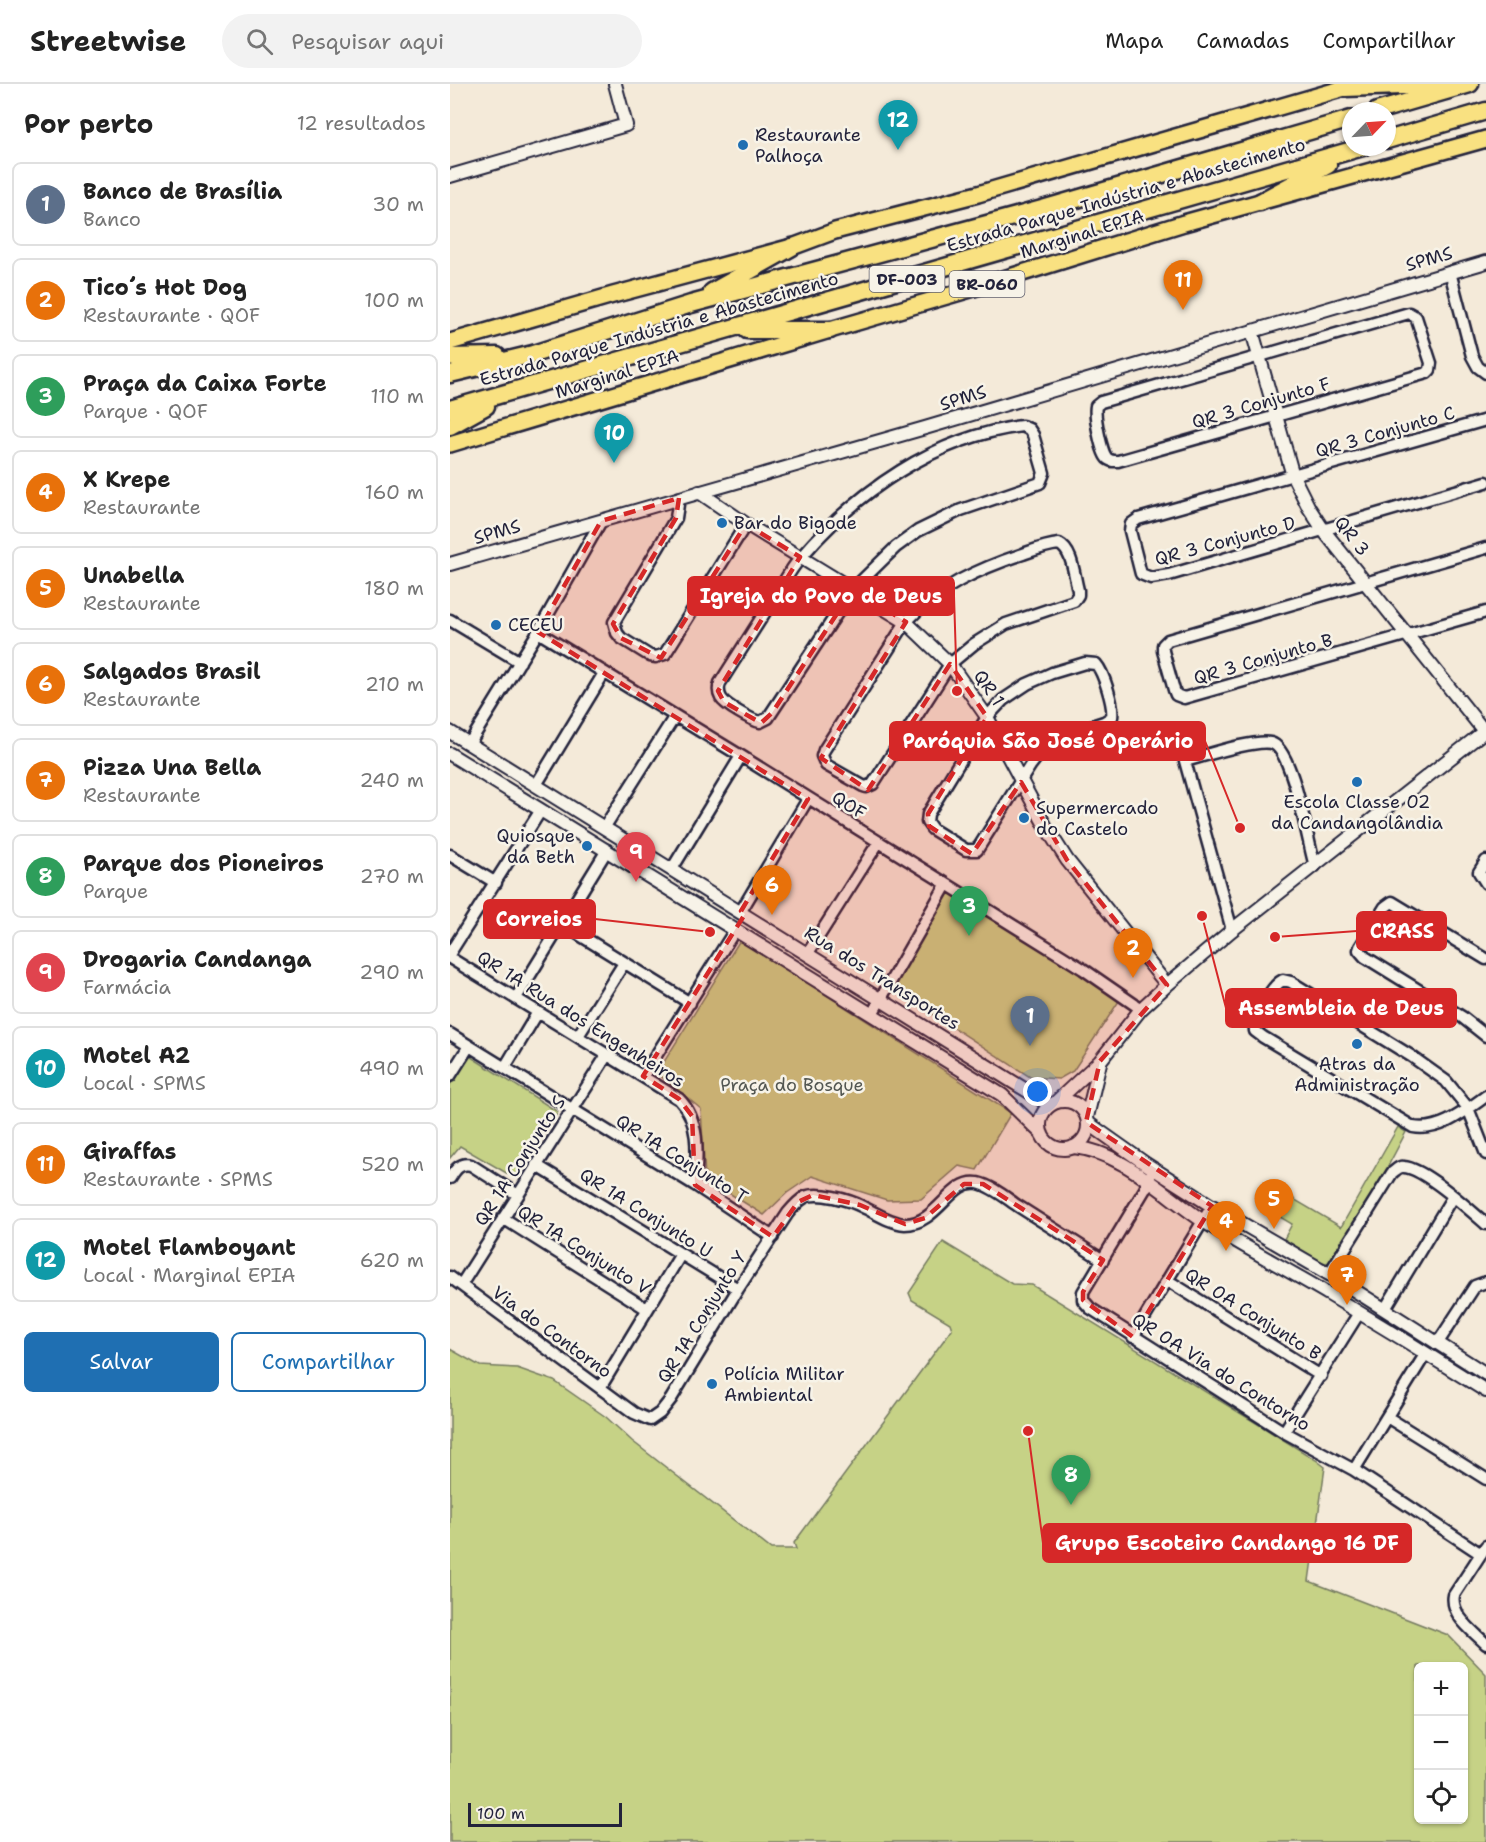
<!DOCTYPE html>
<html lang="pt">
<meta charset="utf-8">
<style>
body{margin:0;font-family:"Shantell Sans",sans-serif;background:#f2f2f2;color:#222}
.controls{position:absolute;right:18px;bottom:18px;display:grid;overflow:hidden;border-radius:9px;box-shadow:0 2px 4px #0004}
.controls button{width:54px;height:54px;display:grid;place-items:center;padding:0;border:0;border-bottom:2px solid #e0e0e0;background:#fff;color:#222;font:30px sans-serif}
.compass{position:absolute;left:892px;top:18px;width:54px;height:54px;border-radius:50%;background:#fff;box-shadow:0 2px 4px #0004;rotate:65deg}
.scale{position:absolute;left:18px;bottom:15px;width:154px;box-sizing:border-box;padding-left:6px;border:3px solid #22223b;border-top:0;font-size:16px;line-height:21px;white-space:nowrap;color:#22223b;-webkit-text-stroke:4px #f7f3e8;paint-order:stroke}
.you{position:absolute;left:588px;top:1008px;width:21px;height:21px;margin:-15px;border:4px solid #fff;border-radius:50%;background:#1a73e8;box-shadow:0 0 0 9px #1a73e833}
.badge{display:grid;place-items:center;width:39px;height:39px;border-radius:50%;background:#1f6fb2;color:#fff;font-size:20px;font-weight:700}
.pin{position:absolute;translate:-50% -50px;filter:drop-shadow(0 2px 3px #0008)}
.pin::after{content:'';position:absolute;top:32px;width:21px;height:18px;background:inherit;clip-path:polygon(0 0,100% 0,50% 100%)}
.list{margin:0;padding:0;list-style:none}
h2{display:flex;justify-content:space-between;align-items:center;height:78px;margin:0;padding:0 24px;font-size:26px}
h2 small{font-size:20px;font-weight:400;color:#767676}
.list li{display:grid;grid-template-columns:39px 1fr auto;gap:18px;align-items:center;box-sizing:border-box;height:84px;margin:0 12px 12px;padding:0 12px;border:2px solid #e0e0e0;border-radius:9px}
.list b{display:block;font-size:22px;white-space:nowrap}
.list p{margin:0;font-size:20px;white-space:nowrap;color:#767676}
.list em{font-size:20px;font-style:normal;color:#767676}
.actions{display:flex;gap:12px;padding:18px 24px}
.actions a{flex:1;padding:14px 0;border:2px solid #1f6fb2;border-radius:9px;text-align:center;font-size:21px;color:#1f6fb2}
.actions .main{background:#1f6fb2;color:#fff}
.icon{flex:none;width:33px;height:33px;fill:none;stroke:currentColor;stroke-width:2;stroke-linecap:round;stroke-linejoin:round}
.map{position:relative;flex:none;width:1036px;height:1758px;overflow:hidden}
header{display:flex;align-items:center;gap:36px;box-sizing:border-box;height:84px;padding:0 30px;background:#fff;border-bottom:2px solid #e0e0e0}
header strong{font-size:28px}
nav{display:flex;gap:33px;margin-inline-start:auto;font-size:21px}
.search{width:420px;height:54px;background:#f2f2f2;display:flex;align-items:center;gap:15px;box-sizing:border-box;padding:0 21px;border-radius:33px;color:#767676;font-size:22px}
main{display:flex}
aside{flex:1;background:#fff}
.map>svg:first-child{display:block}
</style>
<header>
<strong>Streetwise</strong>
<div class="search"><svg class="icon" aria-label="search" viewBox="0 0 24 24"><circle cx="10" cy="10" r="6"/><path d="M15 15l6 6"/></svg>Pesquisar aqui</div>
<nav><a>Mapa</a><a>Camadas</a><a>Compartilhar</a></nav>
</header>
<main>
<aside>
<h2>Por perto<small>12 resultados</small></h2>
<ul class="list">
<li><span class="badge" style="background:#5c6f8a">1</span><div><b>Banco de Brasília</b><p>Banco</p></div><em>30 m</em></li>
<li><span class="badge" style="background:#e8710a">2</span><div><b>Tico´s Hot Dog</b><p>Restaurante · QOF</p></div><em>100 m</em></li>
<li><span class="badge" style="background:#2e9e5b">3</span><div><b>Praça da Caixa Forte</b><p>Parque · QOF</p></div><em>110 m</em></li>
<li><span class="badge" style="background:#e8710a">4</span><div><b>X Krepe</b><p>Restaurante</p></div><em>160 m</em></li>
<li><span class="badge" style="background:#e8710a">5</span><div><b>Unabella</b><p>Restaurante</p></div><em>180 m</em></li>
<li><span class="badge" style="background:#e8710a">6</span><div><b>Salgados Brasil</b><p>Restaurante</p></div><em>210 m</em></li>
<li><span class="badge" style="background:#e8710a">7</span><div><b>Pizza Una Bella</b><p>Restaurante</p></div><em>240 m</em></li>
<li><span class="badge" style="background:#2e9e5b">8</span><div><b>Parque dos Pioneiros</b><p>Parque</p></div><em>270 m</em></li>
<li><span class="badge" style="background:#e0444e">9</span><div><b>Drogaria Candanga</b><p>Farmácia</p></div><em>290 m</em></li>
<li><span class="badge" style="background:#0f9aa8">10</span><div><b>Motel A2</b><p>Local · SPMS</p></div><em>490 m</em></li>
<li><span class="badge" style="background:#e8710a">11</span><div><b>Giraffas</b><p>Restaurante · SPMS</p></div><em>520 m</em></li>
<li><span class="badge" style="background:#0f9aa8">12</span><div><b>Motel Flamboyant</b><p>Local · Marginal EPIA</p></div><em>620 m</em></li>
</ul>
<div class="actions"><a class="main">Salvar</a><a>Compartilhar</a></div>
</aside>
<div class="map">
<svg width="1036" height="1758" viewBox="0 0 1036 1758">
<rect width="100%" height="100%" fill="#f4ead9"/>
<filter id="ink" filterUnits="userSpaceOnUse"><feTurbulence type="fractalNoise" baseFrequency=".0167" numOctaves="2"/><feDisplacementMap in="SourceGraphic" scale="12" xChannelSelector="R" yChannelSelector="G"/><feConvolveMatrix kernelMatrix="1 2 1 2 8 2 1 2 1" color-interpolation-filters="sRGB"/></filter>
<g filter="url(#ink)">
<!-- green -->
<path fill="#c6d286" stroke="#747a60" stroke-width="1.5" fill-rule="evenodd" d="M493,803l180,108 -50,76 -14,8 -29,-2 -144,-93z
M290,856l271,173 -34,57 -18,-4 -38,33 -34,1 -75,-24 -25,17 -23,22 -59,-37 -4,-69 -44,-36z
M18,971l90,57 -43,66 -55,-32 -10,12v-73z
M948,1043l8,5 -53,100 -19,28 -7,3 -6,-1 -37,-23 8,-15 -32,-19 10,-20 71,42z
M493,1158l69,42 20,1 284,175 9,7 -16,114 139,54 38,39v168h-1036v-493l30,17 37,2 37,13 52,36 26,24 139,108h25l-2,-6 158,-214 -2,-6 -38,-23 -3,-7zM968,1582h46v154h-46z"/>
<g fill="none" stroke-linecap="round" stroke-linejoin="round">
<!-- minor casing -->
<g stroke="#22223b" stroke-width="15">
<path id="minor" d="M1000,188l22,84 6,11 8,6
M959,229l7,4 15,46 -1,7 -3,3 -309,88c-4,0 -6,1 -10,-2 -7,-5 -14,-45 -12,-53l5,-4z
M1036,336l-348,99 -7,5 -1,7 11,43 10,4 18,-3 317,-93
M572,342l7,3 4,6 11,38 -4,10 -79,27 -43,21 -22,16 -43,42 -85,129 -8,4c-9,-2 -35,-17 -39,-24 -3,-5 -3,-9 -1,-15 18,-28 36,-57 54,-85 9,-14 17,-30 28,-42 55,-64 133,-119 220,-130z
M229,414l-3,20 -62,104 3,11 4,5 29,18 6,1 9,-3 81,-130
M609,460c14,7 15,32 19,46v5l-4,6 -68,23 -32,20 -24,20 -77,120 -7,3 -3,-1 -37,-21 -4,-9 2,-6 82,-128c32,-35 72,-53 117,-68 11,-4 24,-9 36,-10z
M1036,464l-318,92 -5,5v6l11,39 2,5 8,3 302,-86
M0,536l70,42
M88,548l203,124 342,213 58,40
M635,579l11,1c8,9 18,42 16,53l-8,5 -46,15 -10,6 -18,23 -53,84h-11l-34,-21 -5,-7 1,-8 59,-97 16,-17 24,-16 25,-11z
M19,660l69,-112 63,-111
M86,701l68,-112
M154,744l71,-112
M0,771l46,28
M1036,777l-7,11 7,11
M222,785l69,-113
M291,827l67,-112
M112,840l128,79
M782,846l-47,-169c19,-5 69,-22 86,-18 22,5 37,101 44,123
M0,869l91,-143
M358,869l70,-110
M0,874l229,141c22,22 18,57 16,86
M1036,875l-94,-57 -7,5 -25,40 -1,3 6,7 97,60 24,19
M66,914l91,-148
M422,930l74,-129
M0,950l245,151 78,52
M128,952l46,-73
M55,983l33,-55
M0,992l19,-30
M193,992l92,-146
M1036,1012c-21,15 -46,36 -73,31l-150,-90 -8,-6c-2,-13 16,-45 28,-51l8,2 120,74 35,25 22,27 18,46
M86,1081l202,124
M701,1090l-6,15 -62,103v8l7,8 194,124 70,38 127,84
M0,1094c5,-8 10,-16 21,-13l47,30
M53,1134l144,91
M879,1190l63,-101c4,-3 7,-7 12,-6 20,1 66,43 82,57
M0,1193l184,136 16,7 10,-7 11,-14 67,-110 50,-76c5,-6 10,-12 17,-16 13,-6 45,3 58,10 13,6 27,16 42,17 33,0 46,-46 73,-41 14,3 28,15 40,23 28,18 57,36 85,54
M717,1196l154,96
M11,1201l146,-230
M935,1225l68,-113
M683,1253l79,-131
M987,1260l38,-58 11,-4
M150,1304l81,-134
M937,1333l99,62
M834,1348l75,-119
M904,1386l72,-117
M1036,1462l-32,49c-4,20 19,36 32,49"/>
</g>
<!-- tertiary casing -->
<g stroke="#22223b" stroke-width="16">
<path id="tertiary" d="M0,92l176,-51 -11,-41
M802,247l41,145 16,32 15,23 160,200
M249,408l47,32 160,98 44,42 37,53 59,110 21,33 100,125
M0,480l475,-136 561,-166
M0,648l600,373
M0,670l552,341 40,39
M590 1041a24 24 0 1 1 48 0a24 24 0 1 1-48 0Z
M607,1017l43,-40 41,-52 26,-24 65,-55 254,-200
M637,1033l13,-54
M638,1039l58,41 66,42 117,68 157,100
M623,1063c48,4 91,48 130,74 41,26 85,49 127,74 52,31 104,63 156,96"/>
</g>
<!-- primary casing -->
<g stroke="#22223b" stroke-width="20">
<path id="primary" d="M0,258l163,-47 179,-48 43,-16 143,-37 377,-109
M0,360l380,-114 141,-41 213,-66 302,-84"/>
</g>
<!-- trunk casing -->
<g stroke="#22223b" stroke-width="21">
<path id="trunk" d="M895,4l112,-4
M927,27l93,-27
M937,56l99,-29
M810,118l68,-37
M262,208l80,-45
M297,246h83
M0,273l47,-1
M0,290l83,-20 158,-50 355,-96 305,-89
M0,325l913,-262
M0,342l36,-20"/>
</g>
<!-- minor -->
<use href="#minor" stroke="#f7f3e8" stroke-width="10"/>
<!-- tertiary -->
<use href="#tertiary" stroke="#f7f3e8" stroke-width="12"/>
<!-- primary -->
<use href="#primary" stroke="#f9e181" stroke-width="15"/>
<!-- trunk -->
<use href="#trunk" stroke="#f9e181" stroke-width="16"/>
</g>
</g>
<!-- marked area -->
<path fill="#d62828" fill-opacity="0.2" stroke="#d62828" stroke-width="4.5" stroke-dasharray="12 8" stroke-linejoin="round" d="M229,414l-3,20 -63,106 8,14 40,20 85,-134 54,33 -82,134 6,11 37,21 11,-10 81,-124 53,33 -85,136 47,32 82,-126 37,53 -59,97 1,12 43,28 49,-72 46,78 100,125 -67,76 -14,61 126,84 -79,131 -50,-37v-8l20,-32 -120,-76h-19l-39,34 -20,6 -45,-19 -47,-10 -15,7 -25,35 -78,-52 -3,-69 -13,-17 -36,-23 102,-162 -4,-3 67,-112 -270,-167 63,-111z"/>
<!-- markers -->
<g fill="#1f6fb2" stroke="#f7f3e8" stroke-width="2">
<circle cx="293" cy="61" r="6"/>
<circle cx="272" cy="439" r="6"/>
<circle cx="46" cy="541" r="6"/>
<circle cx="907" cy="698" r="6"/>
<circle cx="574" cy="734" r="6"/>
<circle cx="137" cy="762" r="6"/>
<circle cx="907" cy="960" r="6"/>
<circle cx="262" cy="1300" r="6"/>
</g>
<g text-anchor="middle" stroke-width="5" stroke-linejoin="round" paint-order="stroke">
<!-- shield labels -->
<g fill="#f7f3e8" stroke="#62616f" stroke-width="1.5">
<rect x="419.5" y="182" width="75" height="26" rx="4.5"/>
<rect x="499.5" y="187" width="75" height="26" rx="4.5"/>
</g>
<g font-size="16" font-weight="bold" fill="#22223b">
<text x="457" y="201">DF-003</text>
<text x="537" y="206">BR-060</text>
</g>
<!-- poi labels -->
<g font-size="18" fill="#22223b" stroke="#f7f3e8" text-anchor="start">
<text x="305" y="57">Restaurante<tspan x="305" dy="21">Palhoça</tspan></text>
<text x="284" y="445">Bar do Bigode</text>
<text x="58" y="547">CECEU</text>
<text x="907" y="724" text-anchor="middle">Escola Classe 02<tspan x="907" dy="21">da Candangolândia</tspan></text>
<text x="586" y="730">Supermercado<tspan x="586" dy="21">do Castelo</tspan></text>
<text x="125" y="758" text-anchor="end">Quiosque<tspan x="125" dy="21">da Beth</tspan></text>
<text x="907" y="986" text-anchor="middle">Atras da<tspan x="907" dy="21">Administração</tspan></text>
<text x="274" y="1296">Polícia Militar<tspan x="274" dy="21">Ambiental</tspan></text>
</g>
<!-- street labels -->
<g font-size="18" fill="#22223b" stroke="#f7f3e8">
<text transform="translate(676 111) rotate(-16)" y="6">Estrada Parque Indústria e Abastecimento</text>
<text transform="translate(632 150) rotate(-17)" y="6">Marginal EPIA</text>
<text transform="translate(979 175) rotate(-16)" y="6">SPMS</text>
<text transform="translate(209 245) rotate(-16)" y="6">Estrada Parque Indústria e Abastecimento</text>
<text transform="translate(167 290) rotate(-17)" y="6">Marginal EPIA</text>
<text transform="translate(513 314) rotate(-17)" y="6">SPMS</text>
<text transform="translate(811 319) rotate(-16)" y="6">QR 3 Conjunto F</text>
<text transform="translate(935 348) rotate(-16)" y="6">QR 3 Conjunto C</text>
<text transform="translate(47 448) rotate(-16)" y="6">SPMS</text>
<text transform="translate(902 452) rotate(52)" y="6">QR 3</text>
<text transform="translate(775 457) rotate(-15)" y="6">QR 3 Conjunto D</text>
<text transform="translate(813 575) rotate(-16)" y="6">QR 3 Conjunto B</text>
<text transform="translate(539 604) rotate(56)" y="6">QR 1</text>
<text transform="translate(399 721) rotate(32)" y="6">QOF</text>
<text transform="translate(432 894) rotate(32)" y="6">Rua dos Transportes</text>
<text transform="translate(131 935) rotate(32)" y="6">QR 1A Rua dos Engenheiros</text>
<text transform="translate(232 1075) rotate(32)" y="6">QR 1A Conjunto T</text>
<text transform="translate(70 1077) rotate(-57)" y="6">QR 1A Conjunto S</text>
<text transform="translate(196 1129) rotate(32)" y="6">QR 1A Conjunto U</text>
<text transform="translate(134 1166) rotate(32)" y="6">QR 1A Conjunto V</text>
<text transform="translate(803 1230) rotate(32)" y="6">QR 0A Conjunto B</text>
<text transform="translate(252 1233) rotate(-58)" y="6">QR 1A Conjunto Y</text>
<text transform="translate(102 1248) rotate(36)" y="6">Via do Contorno</text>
<text transform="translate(771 1288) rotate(32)" y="6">QR 0A Via do Contorno</text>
</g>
<!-- park labels -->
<g font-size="18" fill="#535752" stroke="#f7f3e8">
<text x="342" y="1007">Praça do Bosque</text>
</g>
</g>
<!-- callouts -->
<path fill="none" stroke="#d62828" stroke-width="2" d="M507 607L504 512M790 744L755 657M260 848L145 835M825 853L907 847M752 832L776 924M578 1347L593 1459"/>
<g fill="#d62828" stroke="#f7f3e8" stroke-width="2">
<circle cx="507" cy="607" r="6"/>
<circle cx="790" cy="744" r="6"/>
<circle cx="260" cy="848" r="6"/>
<circle cx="825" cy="853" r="6"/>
<circle cx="752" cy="832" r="6"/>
<circle cx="578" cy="1347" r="6"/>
</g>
<g fill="#d62828" stroke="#d62828" stroke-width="2">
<rect x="238" y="493" width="266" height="38" rx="6"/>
<rect x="440" y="638" width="315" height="38" rx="6"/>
<rect x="34" y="816" width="111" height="38" rx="6"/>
<rect x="907" y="828" width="89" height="38" rx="6"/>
<rect x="776" y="905" width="230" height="38" rx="6"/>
<rect x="593" y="1440" width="368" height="38" rx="6"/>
</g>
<g font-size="20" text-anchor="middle" font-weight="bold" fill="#fff">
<text x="371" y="519">Igreja do Povo de Deus</text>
<text x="598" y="664">Paróquia São José Operário</text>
<text x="89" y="842">Correios</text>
<text x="952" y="854">CRASS</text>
<text x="891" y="931">Assembleia de Deus</text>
<text x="777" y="1466">Grupo Escoteiro Candango 16 DF</text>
</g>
</svg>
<div class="controls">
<button>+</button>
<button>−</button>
<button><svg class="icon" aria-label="locate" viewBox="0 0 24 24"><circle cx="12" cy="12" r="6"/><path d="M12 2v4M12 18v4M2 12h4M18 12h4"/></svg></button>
</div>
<svg class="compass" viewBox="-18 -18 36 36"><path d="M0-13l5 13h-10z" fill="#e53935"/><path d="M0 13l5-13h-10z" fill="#767676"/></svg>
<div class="scale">100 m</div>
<div class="you"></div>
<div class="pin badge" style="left:580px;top:962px;background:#5c6f8a">1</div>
<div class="pin badge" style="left:683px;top:894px;background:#e8710a">2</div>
<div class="pin badge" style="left:519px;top:852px;background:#2e9e5b">3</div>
<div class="pin badge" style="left:776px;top:1167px;background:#e8710a">4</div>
<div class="pin badge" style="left:824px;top:1145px;background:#e8710a">5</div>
<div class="pin badge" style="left:322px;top:831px;background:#e8710a">6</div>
<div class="pin badge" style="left:897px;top:1221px;background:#e8710a">7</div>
<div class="pin badge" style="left:621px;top:1421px;background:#2e9e5b">8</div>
<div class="pin badge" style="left:186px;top:798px;background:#e0444e">9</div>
<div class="pin badge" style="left:164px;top:379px;background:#0f9aa8">10</div>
<div class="pin badge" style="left:733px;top:226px;background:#e8710a">11</div>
<div class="pin badge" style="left:448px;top:66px;background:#0f9aa8">12</div>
</div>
</main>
